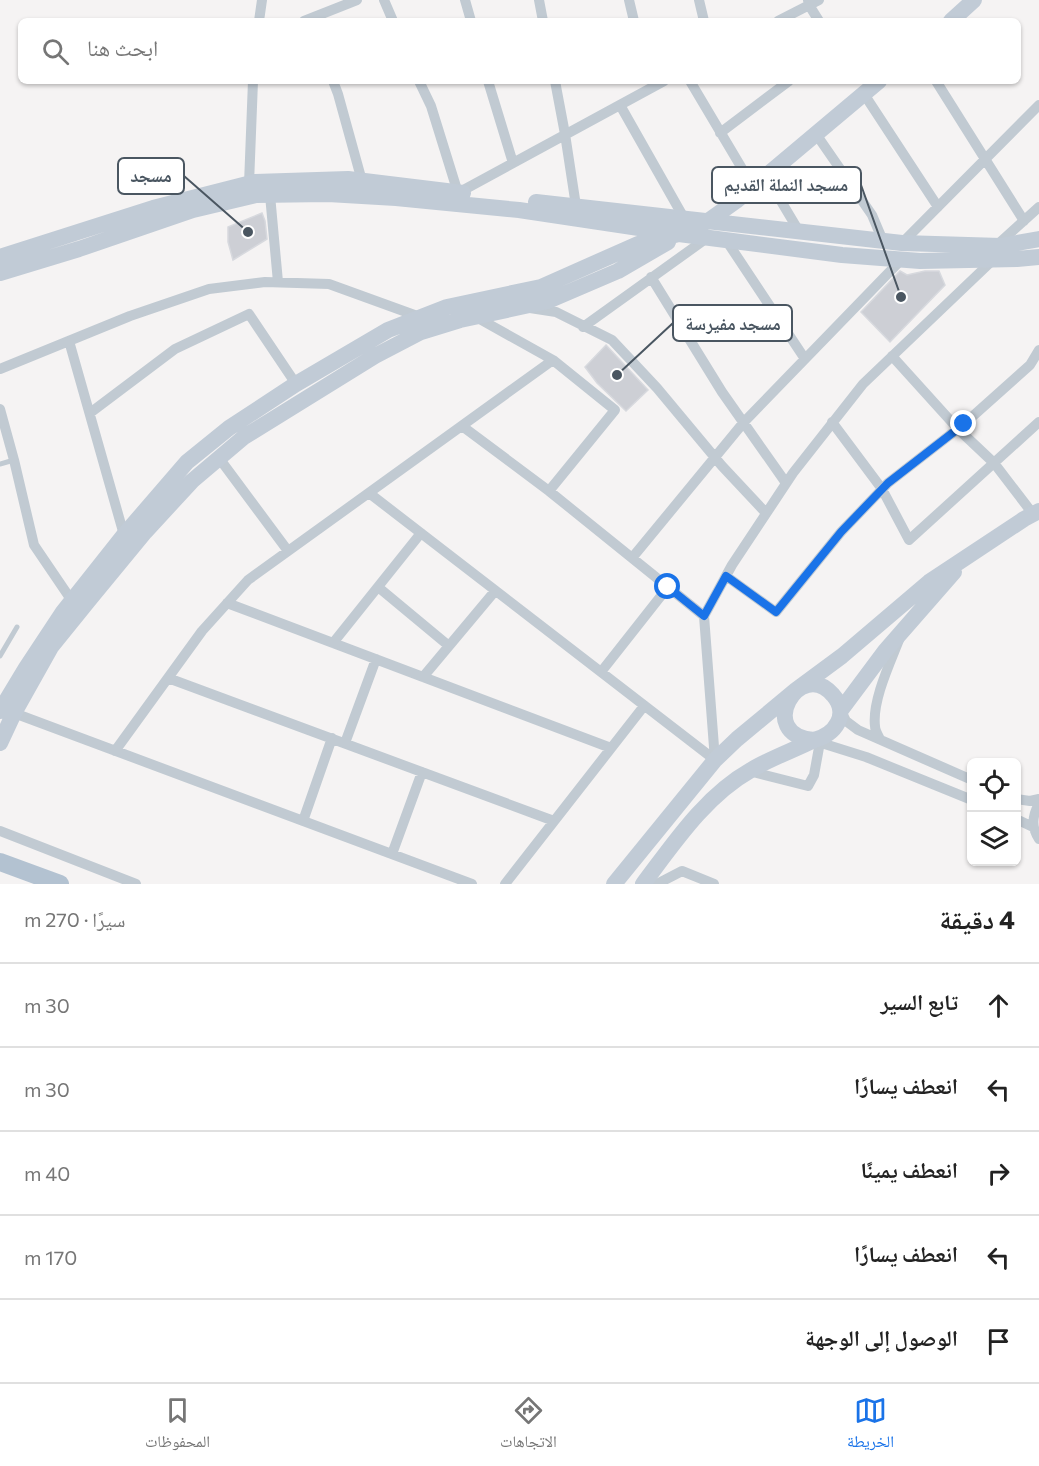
<!DOCTYPE html>
<html lang="ar">
<meta charset="utf-8">
<style>
body{margin:0;font-family:Commissioner,"Noto Naskh Arabic",sans-serif;background:#f2f2f2;color:#222;direction:rtl}
.controls{position:absolute;right:18px;bottom:18px;display:grid;overflow:hidden;border-radius:9px;box-shadow:0 2px 4px #0004}
.controls button{width:54px;height:54px;display:grid;place-items:center;padding:0;border:0;border-bottom:2px solid #e0e0e0;background:#fff;color:#222;font:30px sans-serif}
.stop{position:absolute;width:18px;height:18px;margin:-14px;border:4px solid #1a73e8;border-radius:50%;background:#fff}
.stop.end{background:#1a73e8;border-color:#fff;box-shadow:0 2px 6px #0008}
.list{margin:0;padding:0;list-style:none}
h2{display:flex;justify-content:space-between;align-items:center;height:78px;margin:0;padding:0 24px;font-size:26px}
h2 small{font-size:20px;font-weight:400;color:#767676}
.list li{display:grid;grid-template-columns:39px 1fr auto;gap:18px;align-items:center;box-sizing:border-box;height:84px;padding:0 24px;border-top:2px solid #e0e0e0}
.list b{display:block;font-size:22px;white-space:nowrap}
.list em{font-size:20px;font-style:normal;color:#767676}
.icon{flex:none;width:33px;height:33px;fill:none;stroke:currentColor;stroke-width:2;stroke-linecap:round;stroke-linejoin:round}
.map{position:relative;flex:none;width:1039px;height:884px;overflow:hidden;direction:ltr}
.search{position:absolute;background:#fff;box-shadow:0 2px 4px #0004;left:18px;right:18px;top:18px;height:66px;display:flex;align-items:center;gap:15px;box-sizing:border-box;padding:0 21px;border-radius:9px;color:#767676;font-size:22px}
.sheet{height:498px;background:#fff}
nav{display:flex;justify-content:space-around;align-items:center;box-sizing:border-box;height:84px;border-top:2px solid #e0e0e0;background:#fff;font-size:16px;color:#767676}
nav a{display:grid;justify-items:center;gap:3px}
nav .on{color:#1a73e8}
.map>svg:first-child{display:block}
</style>
<div class="map">
<svg width="1039" height="884" viewBox="0 0 1039 884">
<rect width="100%" height="100%" fill="#f5f3f3"/>
<!-- building -->
<path fill="#cdcfd5" stroke="#d7d9de" stroke-width="1.5" d="M262,213l3,8 2,18 -34,21 -5,-18v-15z
M900,271l7,4 18,-4h14l6,14 -55,57 -29,-30z
M606,345l42,45 -22,21 -29,-28 -12,-16z"/>
<g fill="none" stroke-linecap="round" stroke-linejoin="round">
<!-- lane -->
<path stroke="#c1cad2" stroke-width="5" d="M0,464l14,-4
M0,656l17,-29"/>
<!-- street -->
<path stroke="#c1cad2" stroke-width="10" d="M384,0l9,21
M465,0l6,21
M539,0l4,21
M629,0l5,21
M699,0l5,21
M808,0l1,5 10,16
M259,21l3,-21
M304,21l53,-21
M778,21l41,-21
M333,81l5,13 24,87
M419,81l12,25 27,87 206,-112
M488,81l25,82
M555,81l10,53 11,72
M690,81l63,106
M936,81l88,140
M864,94l74,113
M620,105l64,113
M720,133l69,-52
M816,134l56,81 11,26
M766,176l34,57
M249,184l4,-103
M270,195l8,87
M726,240l79,119
M902,243l137,-138
M996,246l43,-39
M651,277l71,115 64,91
M530,308l26,4 56,28 45,48 65,78 44,47
M476,317l77,43 62,50 -66,81
M583,327l124,-89
M69,341l55,194
M892,356l66,73 36,34 39,51
M0,369l130,-53 79,-27 56,-7 64,2 91,33
M0,409l14,51 20,85 38,56
M90,413l85,-64 74,-35 47,70
M832,422l50,67 27,51 130,-118
M462,426l87,65 155,125 11,144
M219,458l69,93
M369,493l346,267
M632,558l112,-136 157,-162
M726,576l50,36 65,-80 47,-49 76,-59 66,-59 9,-15
M378,587l71,59
M227,603l384,145
M704,616l28,-51 61,-92 70,-89 131,-125
M333,643l88,-110
M601,672l67,-85
M423,677l72,-86
M168,678l386,143
M841,711l5,10 12,9 114,50
M14,713l458,171
M880,739c-2,-4 -5,-8 -5,-13 -3,-25 15,-63 24,-86
M815,741l51,16 106,43
M345,743l31,-84
M115,751l87,-120 46,-51 305,-220
M749,771l59,15 6,-11 6,-33
M1016,799l14,2 9,-2
M1039,804c-7,12 -8,23 0,35
M1016,819l17,8
M303,821l29,-83
M0,831l136,53
M392,854l30,-82
M505,884l139,-178
M657,884l25,-13 32,13"/>
<!-- secondary -->
<path stroke="#c1cbd6" stroke-width="16" d="M951,21l23,-21
M536,202l366,41 99,3 38,-7
M0,257l153,-49 102,-26 93,-3 115,14
M0,273l79,-24 114,-39 63,-15 72,-1 68,4 123,12 160,24 163,21 78,6 97,-2 22,-2
M841,710l44,-59 69,-79
M0,711l26,-43 37,-56 61,-77 63,-73 42,-34 67,-44 92,-54 59,-23 94,-20 97,-43 41,-10 29,-13 28,-20 143,-120
M0,743l14,-30 37,-66 38,-47 56,-68 47,-51 52,-44 131,-81 46,-24 39,-12 88,-19 70,-30 50,-29
M614,884l101,-124 22,-21 59,-49 46,-34 87,-74 95,-63 15,-8
M643,884c31,-41 62,-88 108,-114 18,-11 43,-20 63,-30 21,-5 36,-26 19,-45 -33,-39 -79,40 -19,45"/>
<!-- primary -->
<path stroke="#b3c2d1" stroke-width="18" d="M0,862l60,22"/>
</g>
<g fill="none" stroke-linecap="round" stroke-linejoin="round">
<!-- route -->
<path stroke="#1a73e8" stroke-width="8" d="M668,587l36,29 22,-40 50,36 65,-80 47,-49 76,-59"/>
</g>
<!-- callouts -->
<path fill="none" stroke="#4a5661" stroke-width="2" d="M248 232L184 176M901 297L861 185M617 375L673 323"/>
<g fill="#4a5661" stroke="#fff" stroke-width="2">
<circle cx="248" cy="232" r="6"/>
<circle cx="901" cy="297" r="6"/>
<circle cx="617" cy="375" r="6"/>
</g>
<g fill="#fff" stroke="#4a5661" stroke-width="2">
<rect x="118" y="158" width="66" height="36" rx="6"/>
<rect x="712" y="167" width="149" height="36" rx="6"/>
<rect x="673" y="305" width="119" height="36" rx="6"/>
</g>
<g font-size="18" text-anchor="middle" font-weight="bold" fill="#4a5661">
<text x="151" y="182">مسجد</text>
<text x="786" y="191">مسجد النملة القديم</text>
<text x="733" y="330">مسجد مفيرسة</text>
</g>
</svg>
<div class="controls">
<button><svg class="icon" aria-label="locate" viewBox="0 0 24 24"><circle cx="12" cy="12" r="6"/><path d="M12 2v4M12 18v4M2 12h4M18 12h4"/></svg></button>
<button><svg class="icon" aria-label="layers" viewBox="0 0 24 24"><path d="M12 4l9 5-9 5-9-5zM3 14l9 5 9-5"/></svg></button>
</div>
<div class="stop" style="left:668px;top:587px"></div>
<div class="stop end" style="left:964px;top:424px"></div>
<div class="search"><svg class="icon" aria-label="search" viewBox="0 0 24 24"><circle cx="10" cy="10" r="6"/><path d="M15 15l6 6"/></svg>ابحث هنا</div>
</div>
<section class="sheet">
<h2>4 دقيقة<small>سيرًا · 270 m</small></h2>
<ul class="list">
<li><svg class="icon" aria-label="ahead" viewBox="0 0 24 24"><path d="M12 20V5M6 11l6-6 6 6"/></svg><div><b>تابع السير</b></div><em>30 m</em></li>
<li><svg class="icon" aria-label="left" viewBox="0 0 24 24"><path d="M17 20v-9H6M10 6l-5 5 5 5"/></svg><div><b>انعطف يسارًا</b></div><em>30 m</em></li>
<li><svg class="icon" aria-label="right" viewBox="0 0 24 24"><path d="M7 20v-9h11M14 6l5 5-5 5"/></svg><div><b>انعطف يمينًا</b></div><em>40 m</em></li>
<li><svg class="icon" aria-label="left" viewBox="0 0 24 24"><path d="M17 20v-9H6M10 6l-5 5 5 5"/></svg><div><b>انعطف يسارًا</b></div><em>170 m</em></li>
<li><svg class="icon" aria-label="arrive" viewBox="0 0 24 24"><path d="M6 21V4h12l-3 4 3 4H6"/></svg><div><b>الوصول إلى الوجهة</b></div></li>
</ul>
</section>
<nav>
<a class="on"><svg class="icon" aria-label="map" viewBox="0 0 24 24"><path d="M3 6l6-2 6 2 6-2v14l-6 2-6-2-6 2zM9 4v14M15 6v14"/></svg>الخريطة</a>
<a><svg class="icon" aria-label="directions" viewBox="0 0 24 24"><path d="M12 3l9 9-9 9-9-9zM9 14v-3h6M13 9l2 2-2 2"/></svg>الاتجاهات</a>
<a><svg class="icon" aria-label="saved" viewBox="0 0 24 24"><path d="M7 4h10v16l-5-4-5 4z"/></svg>المحفوظات</a>
</nav>
